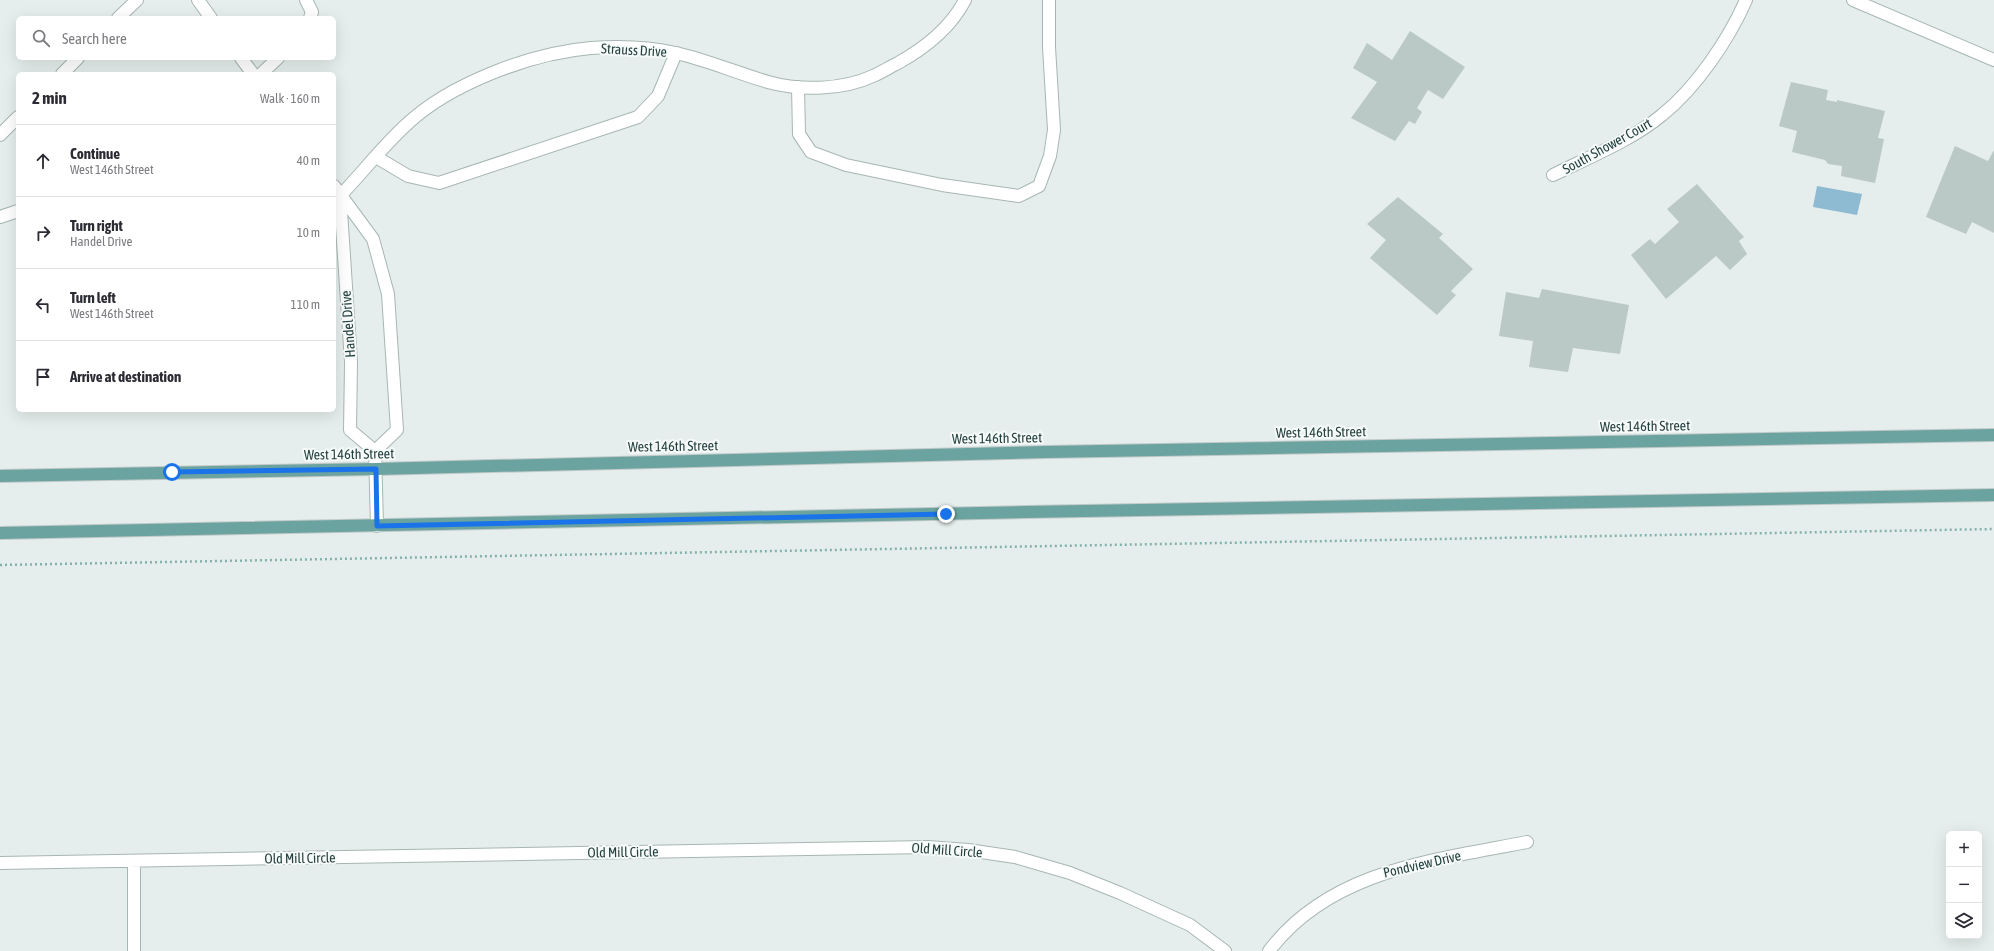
<!DOCTYPE html>
<meta charset="utf-8">
<style>
body{margin:0;font-family:"Asap Condensed",sans-serif;background:#f7f7f7;color:#2b2b33}
.controls{position:absolute;right:12px;bottom:12px;display:grid;overflow:hidden;border-radius:6px;box-shadow:0 4px 16px #0002}
.controls button{width:36px;height:36px;display:grid;place-items:center;padding:0;border:0;border-bottom:1px solid #e1e1e2;background:#fff;color:#2b2b33;font:20px sans-serif}
.stop{position:absolute;width:12px;height:12px;margin:-9px;border:3px solid #1a73e8;border-radius:50%;background:#fff}
.stop.end{background:#1a73e8;border-color:#fff;box-shadow:0 1px 4px #0008}
.list{margin:0;padding:0;list-style:none}
h2{display:flex;justify-content:space-between;align-items:center;height:52px;margin:0;padding:0 16px;font-size:17px}
h2 small{font-size:13px;font-weight:400;color:#7c7c81}
.list li{display:grid;grid-template-columns:26px 1fr auto;gap:12px;align-items:center;box-sizing:border-box;height:72px;padding:0 16px;border-top:1px solid #e1e1e2}
.list b{display:block;font-size:15px;white-space:nowrap}
.list p{margin:0;font-size:13px;white-space:nowrap;color:#7c7c81}
.list em{font-size:13px;font-style:normal;color:#7c7c81}
.icon{flex:none;width:22px;height:22px;fill:none;stroke:currentColor;stroke-width:2;stroke-linecap:round;stroke-linejoin:round}
.map{position:relative;flex:none;width:1994px;height:951px;overflow:hidden}
.search{position:absolute;background:#fff;box-shadow:0 4px 16px #0002;left:16px;top:16px;width:320px;height:44px;display:flex;align-items:center;gap:10px;box-sizing:border-box;padding:0 14px;border-radius:6px;color:#7c7c81;font-size:15px}
.panel{position:absolute;background:#fff;box-shadow:0 4px 16px #0002;left:16px;top:72px;width:320px;height:340px;border-radius:6px}
.map>svg:first-child{display:block}
</style>
<div class="map">
<svg width="1994" height="951" viewBox="0 0 1994 951">
<rect width="100%" height="100%" fill="#e5eeec"/>
<!-- water -->
<path fill="#8ebbd2" d="M1817,186l45,8 -5,21 -44,-8z"/>
<!-- building -->
<path fill="#bac9c5" d="M1410,31l55,36 -22,32 -15,-9 -11,18 5,4 -7,12 -6,-3 -14,20 -44,-23 26,-36 -24,-14 14,-25 25,17z
M1791,82l37,8 -2,10 11,2v-2l48,11 -7,27 6,1 -9,44 -34,-7 1,-10 -14,-2 -3,-4 -33,-8 5,-21 -18,-5z
M1955,146l33,15 6,-11v83l-22,-11 -6,12 -40,-17z
M1697,184l47,53 -5,4 8,13 -17,16 -14,-14 -50,43 -35,-44 19,-16 5,5 24,-22 -12,-13z
M1398,197l45,37 -4,4 34,31 -22,22 5,4 -19,20 -67,-57 16,-18 -19,-16z
M1542,289l87,16 -9,49 -47,-6 -5,24 -39,-5 4,-26 -34,-5 7,-44 33,6z"/>
<g fill="none" stroke-linecap="round" stroke-linejoin="round">
<!-- lane casing -->
<g stroke="#a7b6b4" stroke-width="14">
<path id="lane" d="M306,0l6,12 -2,6
M261,74l17,-16
M798,87l1,47 12,18 35,13 96,20 77,11 20,-10 11,-30 4,-26 -5,-83v-47
M376,157l32,19 31,7 199,-66 20,-21 18,-43"/>
</g>
<!-- street casing -->
<g stroke="#a7b6b4" stroke-width="14">
<path id="street" d="M198,0l13,18
M1853,0l141,60
M118,18l19,-18
M241,58l12,16
M62,74l16,-16
M0,135l18,-18
M1553,175c34,-17 79,-35 109,-60 34,-27 67,-76 84,-115
M334,186l39,53 15,55 9,136 -22,21 2,75
M340,196c22,-23 42,-49 66,-71 43,-41 125,-72 185,-77 27,-2 58,-1 85,5 31,7 61,20 92,29 32,9 75,8 105,-6 9,-4 17,-9 25,-13 27,-15 53,-36 67,-63
M340,196l11,166 -1,68 25,21
M0,217l18,-6
M134,861v90
M0,863l928,-16 40,3 47,7 55,16 50,20 70,32 35,26
M1269,951c61,-81 166,-91 258,-109"/>
</g>
<!-- primary casing -->
<g stroke="#c2cac9" stroke-width="14">
<path id="primary" d="M0,476l376,-7 669,-17 949,-17
M0,533l1025,-21 969,-17"/>
</g>
<!-- path -->
<path stroke="#85b1ac" stroke-width="2.5" stroke-dasharray="2 3" stroke-linecap="butt" d="M0,565l1994,-36"/>
<!-- lane -->
<use href="#lane" stroke="#fff" stroke-width="12"/>
<!-- street -->
<use href="#street" stroke="#fff" stroke-width="12"/>
<!-- primary -->
<use href="#primary" stroke="#6aa39f" stroke-width="12"/>
</g>
<g fill="none" stroke-linecap="round" stroke-linejoin="round">
<!-- route -->
<path stroke="#1a73e8" stroke-width="5" d="M172,472l204,-3 1,57 569,-12"/>
</g>
<g text-anchor="middle" stroke-width="4" stroke-linejoin="round" paint-order="stroke">
<!-- street labels -->
<g font-size="14" fill="#24403e" stroke="#f6faf9">
<text transform="translate(634 50) rotate(3)" y="5">Strauss Drive</text>
<text transform="translate(1607 146) rotate(-29)" y="5">South Shower Court</text>
<text transform="translate(348 324) rotate(-94)" y="5">Handel Drive</text>
<text transform="translate(1645 426) rotate(-1)" y="5">West 146th Street</text>
<text transform="translate(1321 432) rotate(-1)" y="5">West 146th Street</text>
<text transform="translate(997 438) rotate(-1)" y="5">West 146th Street</text>
<text transform="translate(673 446) rotate(-1)" y="5">West 146th Street</text>
<text transform="translate(349 454) rotate(-1)" y="5">West 146th Street</text>
<text transform="translate(947 850) rotate(4)" y="5">Old Mill Circle</text>
<text transform="translate(623 852) rotate(-1)" y="5">Old Mill Circle</text>
<text transform="translate(300 858) rotate(-1)" y="5">Old Mill Circle</text>
<text transform="translate(1422 864) rotate(-13)" y="5">Pondview Drive</text>
</g>
</g>
</svg>
<div class="controls">
<button>+</button>
<button>−</button>
<button><svg class="icon" aria-label="layers" viewBox="0 0 24 24"><path d="M12 4l9 5-9 5-9-5zM3 14l9 5 9-5"/></svg></button>
</div>
<div class="stop" style="left:172px;top:472px"></div>
<div class="stop end" style="left:946px;top:514px"></div>
<div class="search"><svg class="icon" aria-label="search" viewBox="0 0 24 24"><circle cx="10" cy="10" r="6"/><path d="M15 15l6 6"/></svg>Search here</div>
<section class="panel">
<h2>2 min<small>Walk · 160 m</small></h2>
<ul class="list">
<li><svg class="icon" aria-label="ahead" viewBox="0 0 24 24"><path d="M12 20V5M6 11l6-6 6 6"/></svg><div><b>Continue</b><p>West 146th Street</p></div><em>40 m</em></li>
<li><svg class="icon" aria-label="right" viewBox="0 0 24 24"><path d="M7 20v-9h11M14 6l5 5-5 5"/></svg><div><b>Turn right</b><p>Handel Drive</p></div><em>10 m</em></li>
<li><svg class="icon" aria-label="left" viewBox="0 0 24 24"><path d="M17 20v-9H6M10 6l-5 5 5 5"/></svg><div><b>Turn left</b><p>West 146th Street</p></div><em>110 m</em></li>
<li><svg class="icon" aria-label="arrive" viewBox="0 0 24 24"><path d="M6 21V4h12l-3 4 3 4H6"/></svg><div><b>Arrive at destination</b></div></li>
</ul>
</section>
</div>
